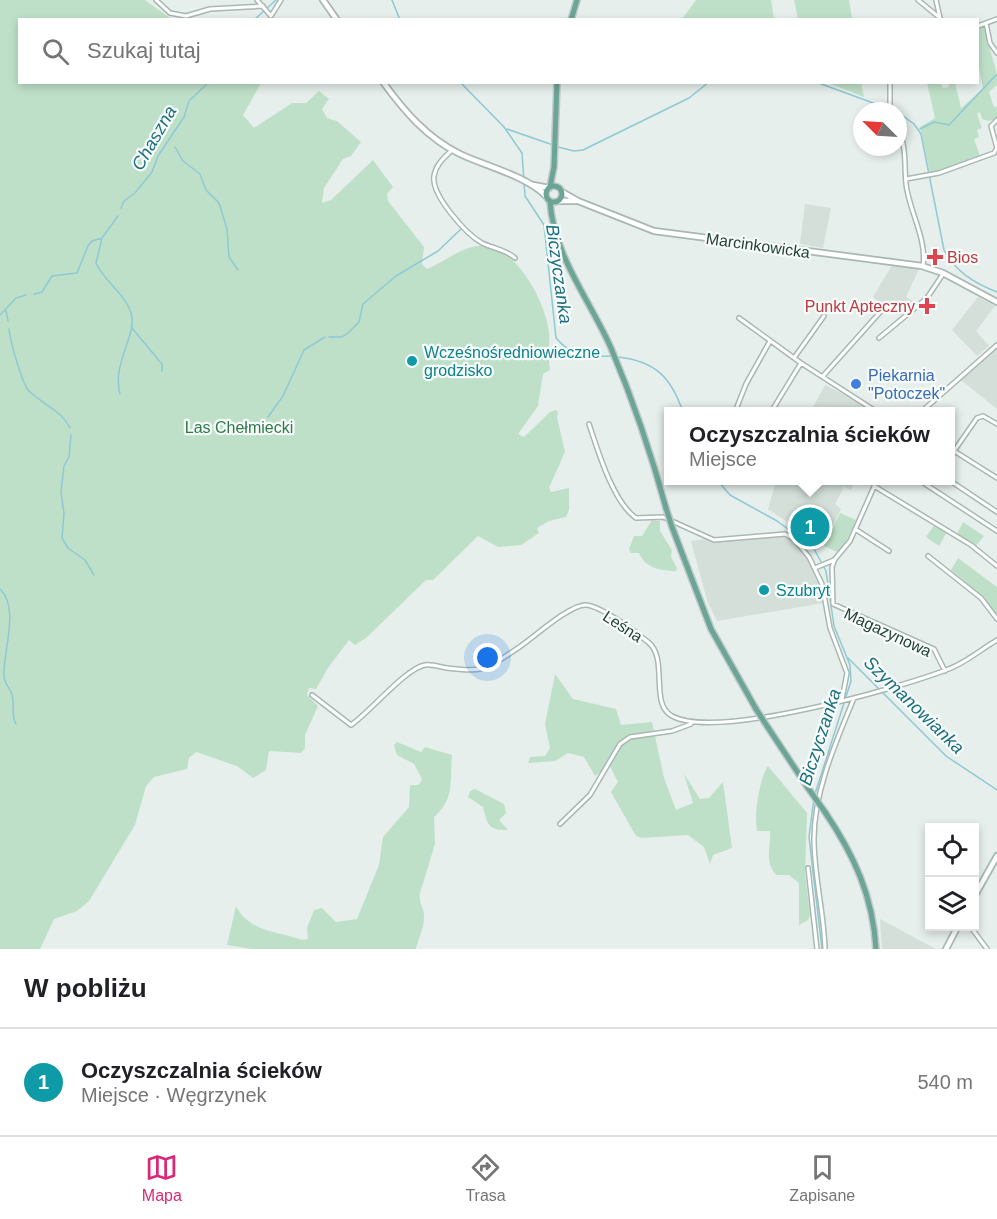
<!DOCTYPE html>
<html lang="pl">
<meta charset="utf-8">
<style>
body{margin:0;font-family:Arial,sans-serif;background:#f2f2f2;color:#202124}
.controls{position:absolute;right:18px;bottom:18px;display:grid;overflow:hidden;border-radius:0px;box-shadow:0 3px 9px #0003}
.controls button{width:54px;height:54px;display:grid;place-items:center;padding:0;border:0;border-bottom:2px solid #e0e0e0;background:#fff;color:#202124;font:30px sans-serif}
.compass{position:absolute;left:853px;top:102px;width:54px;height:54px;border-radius:50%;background:#fff;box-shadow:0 3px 9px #0003;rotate:294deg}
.you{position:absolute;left:488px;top:658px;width:21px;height:21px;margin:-15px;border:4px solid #fff;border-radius:50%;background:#1a73e8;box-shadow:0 0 0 9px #1a73e833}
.badge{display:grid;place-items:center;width:39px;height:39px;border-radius:50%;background:#db2777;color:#fff;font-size:20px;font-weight:700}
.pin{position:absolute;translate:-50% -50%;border:3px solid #fff;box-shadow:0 2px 6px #0006}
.popup{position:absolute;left:664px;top:407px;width:291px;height:78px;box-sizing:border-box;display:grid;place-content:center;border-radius:0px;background:#fff;filter:drop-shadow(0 2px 4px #0005);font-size:20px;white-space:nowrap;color:#757577}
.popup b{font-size:22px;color:#202124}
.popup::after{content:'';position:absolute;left:50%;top:100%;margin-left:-12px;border:12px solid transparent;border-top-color:#fff}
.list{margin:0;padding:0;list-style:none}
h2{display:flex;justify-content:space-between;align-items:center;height:78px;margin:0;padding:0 24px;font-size:26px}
h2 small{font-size:20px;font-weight:400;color:#757577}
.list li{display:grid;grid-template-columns:39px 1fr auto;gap:18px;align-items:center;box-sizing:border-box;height:108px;padding:0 24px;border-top:2px solid #e0e0e0}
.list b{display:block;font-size:22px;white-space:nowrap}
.list p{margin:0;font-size:20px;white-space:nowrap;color:#757577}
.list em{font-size:20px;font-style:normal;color:#757577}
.icon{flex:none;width:33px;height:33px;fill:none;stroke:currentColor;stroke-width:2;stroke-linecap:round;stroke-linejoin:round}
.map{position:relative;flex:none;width:997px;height:949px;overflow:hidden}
.search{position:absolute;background:#fff;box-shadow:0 3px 9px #0003;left:18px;right:18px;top:18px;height:66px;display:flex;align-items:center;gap:15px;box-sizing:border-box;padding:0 21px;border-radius:0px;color:#757577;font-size:22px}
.sheet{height:186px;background:#fff}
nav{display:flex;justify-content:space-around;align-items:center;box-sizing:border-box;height:84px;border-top:2px solid #e0e0e0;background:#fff;font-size:16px;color:#757577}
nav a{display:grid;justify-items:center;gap:3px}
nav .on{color:#db2777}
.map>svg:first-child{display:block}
</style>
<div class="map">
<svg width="997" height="949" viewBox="0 0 997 949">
<rect width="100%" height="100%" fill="#e6efeb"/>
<!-- built -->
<path fill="#d4dfda" d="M805,204l26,4 -8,40 -23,-4z
M892,265l27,4 -13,28 13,7 -16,13 -15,-13 -4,3 -11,-10z
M978,297l17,9 -19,25 13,15 -12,10 -25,-26z
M997,347v62l-36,-29z
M825,385l24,12 24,14h-62z
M776,481h79l-4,9 -7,-3 -9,17 6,5 -18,36 -55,-36z
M780,536l15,5 11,15 11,20 7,27 -107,18 -10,-21 -16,-59 15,-2 8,3z
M880,919l56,30h-54z"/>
<!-- green -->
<path fill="#bfe0c8" d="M0,0h145l25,18 11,1 -161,1v62l241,1 -18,32 11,13 38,-25h14l13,-12 10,8 -7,10 5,9 10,3 24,21 -10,14 -8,3 -19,29 -2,15 9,-3 42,-40 20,27 -6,7 1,7 36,46 -2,17 5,5c15,-6 34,-21 50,-23 38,-4 69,56 72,87 1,12 -1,24 1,37l-7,4 -5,32 -20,28 6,3 26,-25 6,-2 2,2 -1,5 8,35 -16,36 2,4 18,-4v22l-3,7 -17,4 -12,7 2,5 -18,12 -23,2 -20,-11 -45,44h-7l-60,58 -11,7 -6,-5 -21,28 -12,21 -7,-1 -2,7 11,11 -13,29v13l-4,5 -32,-2 -3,19 -13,8 -16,-12 -41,-14 -7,6 -2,11 -33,8 -8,9 -11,39 -46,76 -12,10 -23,8 -14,30h-40z
M696,0h75l3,19h-92z
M794,0h55l3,19h-54z
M981,26l3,2 13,46v11l-8,7 5,15h3v12l-8,2 -7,-2 -2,-7 -3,2 5,14 -5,2 2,7 -5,2 6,17 -32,13 -18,4 -10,-46 15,-9 -8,-35h14l2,5 6,-1 -1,-4h7l6,25 22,-19 -5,-28v-33z
M829,83h32l3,14z
M840,513l16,7 -14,30 -5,2 -13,-6z
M652,520l8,1v10l12,19 -1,7 6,11 -1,3c-15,0 -31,-3 -37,-18h-8l-2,-4 5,-13h8z
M963,522l21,14 -9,11 -18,-13z
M935,524l12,8 -8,14 -13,-9z
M958,558l39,29v30l-21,-26 -25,-21z
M555,674l18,25 43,10 5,16 31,-3 12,56 12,32 17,-7 -9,-29 16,25 9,-1 14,-16 9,66 -19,7 -3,9 -6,-17 -16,-12 -46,3 -6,-2 -25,-44 7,-10 -8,-16 -15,10 -11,-19 -16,-4 -13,8 -27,2 2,-6 15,-1 5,-8 -5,-24z
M397,742l24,10 4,-5 27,8c-2,25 3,44 -18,62l1,27 -15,49c-2,10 5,16 4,25 0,10 -6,21 -8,31h-164l-25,-4 9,-39c13,26 41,25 66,34l6,-1 -1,-11 7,-18 8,-2 14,14 21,-3 22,-54 4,-28 26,-30 1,-22h9l3,-6 -8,-15 -17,-9 -3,-10z
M768,766l39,47 -2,61 5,41 -2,5 -9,5v-42l-10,-8h-13c-12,-15 -5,-26 -6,-44h-13c-3,-16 2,-52 11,-65z
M475,789l29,15 2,9 -7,7 9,10c-21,0 -20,-5 -25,-23l-15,-10 2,-6z"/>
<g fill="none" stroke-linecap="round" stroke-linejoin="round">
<!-- stream -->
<path stroke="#8ec9d4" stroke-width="1.5" d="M392,0l8,20
M254,20l22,-20
M460,82l44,45 18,26 3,43 19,29 12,113c17,20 33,19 57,18
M816,82l79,29
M898,112l16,12 7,10 23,116c12,22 30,33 53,42
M507,129l46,16
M920,129l14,-7 15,3 47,-50
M175,147l8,14 17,13 6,16 13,13 8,26 2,28 9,13
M558,147l16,4 9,-1 106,-52 20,-16
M121,208l3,-7 11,-8 17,-21 6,-16 26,-39 5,-16 20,-19
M102,238l-6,25c8,19 32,32 36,54 3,20 -20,48 -12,77
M34,294l8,-2 10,-16 25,-3 11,-27 4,-5 10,-3 16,-22
M6,311l2,10
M0,315l16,-17 10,-3
M131,327l31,37v7
M9,329c1,11 13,55 20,62 13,13 32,19 41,37
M329,337h13l6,-4 11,-11 4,-18 33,-28 42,-25 23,-22
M618,357c37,4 53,20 65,55
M268,417l15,-21 21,-46 21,-13
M71,435l-2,22 -5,9 -3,26 3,22 -2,24 6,10 17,12 9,15
M717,480l13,15 47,26 36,26 13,24 8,55 16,39 1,16 -36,113
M0,589c20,19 3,62 4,86 0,8 4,10 7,17 5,10 -1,21 5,32
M848,658l98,98 51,34
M814,798l-5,39 13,112"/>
<!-- minor casing -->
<g stroke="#a8b8b2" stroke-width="6">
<path id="minor" d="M156,0l14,13 16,3 24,-7 53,-3
M257,0l14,16 10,-16
M918,0l22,18
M936,0l4,18
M986,23l4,20 7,10
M978,26l19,-7
M890,111v-29
M898,129c9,18 6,36 8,55 3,27 21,54 17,82
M452,150c-8,8 -16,14 -18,26 -3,19 32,58 48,67 12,6 23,6 33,15
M906,179l33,-6 55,-20 3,-5 -6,-22 6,-6
M739,318l62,45 76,49
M879,338l48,-40 16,-24
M794,358l30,-42
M823,376l59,-66
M735,412l11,-28 24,-43
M771,412l30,-49
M921,412l76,-67
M589,424c9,27 24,78 47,94l27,-1 51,23 71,-6 9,5 15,18 13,27 8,44 17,45 -5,26
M951,449l46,29
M954,451l23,-33 6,-2 14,8
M877,480l-27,61 -15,18 -3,8 1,37 101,45 11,22
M919,480l78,51
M949,480l48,32
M874,486l97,59 26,21
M855,529l34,22
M928,556l53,42 16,21
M815,568l19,-8
M312,695l39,30c19,-13 55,-57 74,-60 7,-1 15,2 22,3 38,5 39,1 71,-20 14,-9 52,-44 68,-43 15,1 50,27 62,37 21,16 1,62 24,74 44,24 224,-27 274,-46 18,-6 34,-20 51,-30
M560,824l30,-29 30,-51 10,-7 42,-6 19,-7
M808,868l9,81
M970,926l17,23
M825,949c-1,-37 -11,-73 -11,-110 0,-48 22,-97 40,-141"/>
</g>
<!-- tertiary casing -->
<g stroke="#a8b8b2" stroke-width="8">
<path id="tertiary" d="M323,0l14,20
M383,82c21,29 44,56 77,72 25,12 67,22 86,42
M533,185l16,3
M562,192l16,9 76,30 268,35 21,7 54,29
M559,201h18"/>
</g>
<!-- secondary casing -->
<g stroke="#a4bbb3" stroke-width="8">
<path id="secondary" d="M974,897l23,-41
M946,949l12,-23"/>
</g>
<!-- primary casing -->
<g stroke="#c2cac8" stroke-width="8">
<path id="primary" d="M571,20l6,-20
M546 194a8 8 0 1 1 16 0a8 8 0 1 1-16 0Z
M550,187l4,-20 3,-85
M550,201c3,54 40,99 61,147 22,52 40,105 55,160
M672,527l39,102 45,80
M767,726l41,62
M825,812c29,43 48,84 51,137"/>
</g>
<!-- minor -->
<use href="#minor" stroke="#fff" stroke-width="3"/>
<!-- tertiary -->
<use href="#tertiary" stroke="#fff" stroke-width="4.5"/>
<!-- secondary -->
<use href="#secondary" stroke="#fff" stroke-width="4.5"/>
<!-- primary -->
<use href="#primary" stroke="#6aa596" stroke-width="5"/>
<!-- primary-bridge casing -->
<g stroke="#c2cac8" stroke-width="8" stroke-linecap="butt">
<path id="primary-bridge" d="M666,508l6,19
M756,709l11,17
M808,788l17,24"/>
</g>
<!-- primary-bridge -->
<use href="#primary-bridge" stroke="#6aa596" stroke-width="5"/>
</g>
<!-- markers -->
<g fill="#e0444e" stroke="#f7fbf9" stroke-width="2">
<path d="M932 248h6v6h6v6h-6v6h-6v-6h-6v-6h6z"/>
<path d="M924 297h6v6h6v6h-6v6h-6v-6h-6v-6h6z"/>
</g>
<g fill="#0f9aa8" stroke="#f7fbf9" stroke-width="2">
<circle cx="412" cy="361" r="6"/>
<circle cx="764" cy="590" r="6"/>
</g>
<circle fill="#3f7fe0" stroke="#f7fbf9" stroke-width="2" cx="856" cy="384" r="6"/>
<g text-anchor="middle" stroke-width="4.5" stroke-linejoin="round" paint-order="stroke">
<!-- street labels -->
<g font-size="16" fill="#24423a" stroke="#f7fbf9">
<text transform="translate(758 245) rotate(8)" y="6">Marcinkowicka</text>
<text transform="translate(623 626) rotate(33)" y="6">Leśna</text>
<text transform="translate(888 632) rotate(25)" y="6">Magazynowa</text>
</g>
<!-- health labels -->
<g font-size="16" fill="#be3a42" stroke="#f7fbf9" text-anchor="start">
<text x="947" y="263">Bios</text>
<text x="915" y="312" text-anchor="end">Punkt Apteczny</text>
</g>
<!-- culture labels -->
<g font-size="16" fill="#0d838f" stroke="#f7fbf9" text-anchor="start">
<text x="424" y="358">Wcześnośredniowieczne<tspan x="424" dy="18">grodzisko</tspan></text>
<text x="776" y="596">Szubryt</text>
</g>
<!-- shop labels -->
<g font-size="16" fill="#366cbe" stroke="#f7fbf9" text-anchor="start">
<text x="868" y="381">Piekarnia<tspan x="868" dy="18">"Potoczek"</tspan></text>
</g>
<!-- park labels -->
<g font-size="16" fill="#2d7a4b" stroke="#f7fbf9">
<text x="239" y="433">Las Chełmiecki</text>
</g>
<!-- water labels -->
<g font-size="18" font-style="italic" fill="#1c6f80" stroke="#f7fbf9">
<text transform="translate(154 138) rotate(-60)" y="6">Chaszna</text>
<text transform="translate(559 274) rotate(82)" y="6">Biczyczanka</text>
<text transform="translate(914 705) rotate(44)" y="6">Szymanowianka</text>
<text transform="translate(820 737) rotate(-72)" y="6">Biczyczanka</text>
</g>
</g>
</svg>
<div class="controls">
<button><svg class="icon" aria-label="locate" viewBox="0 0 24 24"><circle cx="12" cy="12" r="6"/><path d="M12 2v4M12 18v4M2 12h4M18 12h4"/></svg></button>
<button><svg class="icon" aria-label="layers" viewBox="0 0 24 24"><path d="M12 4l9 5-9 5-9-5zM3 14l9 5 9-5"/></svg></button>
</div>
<svg class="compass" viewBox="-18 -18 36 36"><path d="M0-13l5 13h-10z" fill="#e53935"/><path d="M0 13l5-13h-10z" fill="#757577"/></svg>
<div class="you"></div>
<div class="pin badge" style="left:810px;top:527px;background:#0f9aa8">1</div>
<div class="popup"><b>Oczyszczalnia ścieków</b>Miejsce</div>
<div class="search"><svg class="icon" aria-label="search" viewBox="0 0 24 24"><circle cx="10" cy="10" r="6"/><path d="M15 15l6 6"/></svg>Szukaj tutaj</div>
</div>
<section class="sheet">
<h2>W pobliżu<small></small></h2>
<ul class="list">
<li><span class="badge" style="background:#0f9aa8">1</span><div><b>Oczyszczalnia ścieków</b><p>Miejsce · Węgrzynek</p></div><em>540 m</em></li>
</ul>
</section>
<nav>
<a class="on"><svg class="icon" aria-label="map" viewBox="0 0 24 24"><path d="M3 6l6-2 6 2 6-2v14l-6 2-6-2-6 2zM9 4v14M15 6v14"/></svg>Mapa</a>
<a><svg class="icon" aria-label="directions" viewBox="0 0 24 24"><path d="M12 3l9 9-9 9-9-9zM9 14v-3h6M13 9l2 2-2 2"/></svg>Trasa</a>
<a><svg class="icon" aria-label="saved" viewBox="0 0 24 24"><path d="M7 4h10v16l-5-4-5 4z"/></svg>Zapisane</a>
</nav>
